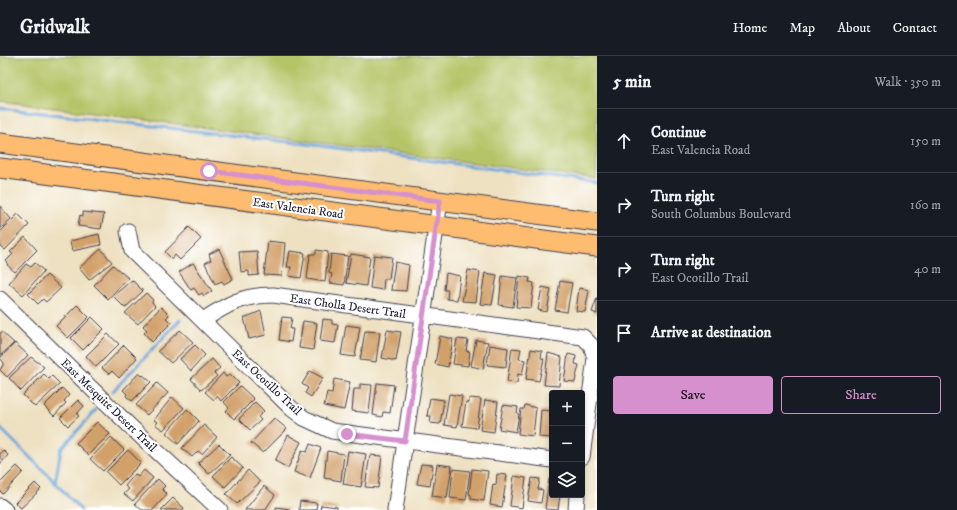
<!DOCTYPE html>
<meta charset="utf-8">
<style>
body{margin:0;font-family:"IM FELL DW Pica",serif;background:#20242c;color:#f1f3f6}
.controls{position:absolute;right:12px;bottom:12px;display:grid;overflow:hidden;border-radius:4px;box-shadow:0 2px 6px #0003}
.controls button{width:36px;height:36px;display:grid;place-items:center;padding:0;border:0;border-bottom:1px solid #363941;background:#171b24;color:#f1f3f6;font:20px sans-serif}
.stop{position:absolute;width:12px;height:12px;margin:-9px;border:3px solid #d690ce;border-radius:50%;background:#fff}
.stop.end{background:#d690ce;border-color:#fff;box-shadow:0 1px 4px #0008}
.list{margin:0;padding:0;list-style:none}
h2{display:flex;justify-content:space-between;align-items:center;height:52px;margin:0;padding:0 16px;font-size:17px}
h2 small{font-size:13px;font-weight:400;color:#9ea1a6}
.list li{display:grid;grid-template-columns:26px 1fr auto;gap:12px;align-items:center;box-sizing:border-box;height:64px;padding:0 16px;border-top:1px solid #363941}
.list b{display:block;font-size:15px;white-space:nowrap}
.list p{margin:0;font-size:13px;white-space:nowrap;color:#9ea1a6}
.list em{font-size:13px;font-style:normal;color:#9ea1a6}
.actions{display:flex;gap:8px;padding:12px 16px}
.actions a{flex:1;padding:9px 0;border:1px solid #d690ce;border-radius:4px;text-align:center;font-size:14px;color:#d690ce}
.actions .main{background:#d690ce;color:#111}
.icon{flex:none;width:22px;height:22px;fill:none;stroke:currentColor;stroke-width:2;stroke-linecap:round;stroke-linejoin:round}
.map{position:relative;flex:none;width:597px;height:454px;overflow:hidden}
header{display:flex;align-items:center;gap:24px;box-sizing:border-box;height:56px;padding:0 20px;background:#171b24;border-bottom:1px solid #363941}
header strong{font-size:19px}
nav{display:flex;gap:22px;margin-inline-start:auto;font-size:14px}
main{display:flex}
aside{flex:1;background:#171b24}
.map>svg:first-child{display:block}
</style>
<header>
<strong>Gridwalk</strong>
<nav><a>Home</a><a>Map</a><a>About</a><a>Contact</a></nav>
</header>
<main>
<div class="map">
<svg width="597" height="454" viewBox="0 0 597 454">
<rect width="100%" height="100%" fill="#fff"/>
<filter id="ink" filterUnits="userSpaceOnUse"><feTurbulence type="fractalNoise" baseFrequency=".025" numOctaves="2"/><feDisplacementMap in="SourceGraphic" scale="8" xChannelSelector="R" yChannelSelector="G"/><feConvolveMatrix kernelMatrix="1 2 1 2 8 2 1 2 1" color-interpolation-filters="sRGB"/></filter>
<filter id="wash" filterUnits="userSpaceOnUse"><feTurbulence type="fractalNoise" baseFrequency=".012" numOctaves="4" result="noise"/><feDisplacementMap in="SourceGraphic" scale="16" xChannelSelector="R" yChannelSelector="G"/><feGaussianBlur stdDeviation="0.9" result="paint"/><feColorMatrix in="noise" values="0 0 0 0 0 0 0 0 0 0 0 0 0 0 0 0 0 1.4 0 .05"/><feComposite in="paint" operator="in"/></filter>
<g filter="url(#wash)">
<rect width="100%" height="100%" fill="#eee1c1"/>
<!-- green -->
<path fill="#b6c467" stroke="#6c7351" d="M0,0h597v123l-597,-78z"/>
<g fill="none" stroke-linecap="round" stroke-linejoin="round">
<!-- stream -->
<path stroke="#6ba6dc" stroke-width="3" d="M0,52l306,36 291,39
M113,335l67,-71
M0,372l48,47 33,35
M55,427l6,-34 35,-39"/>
</g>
<g id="blocks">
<!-- building -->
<path fill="#d2a069" d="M0,150l11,13 -11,10z
M83,156l21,2 -3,15 -23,-3 2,-11 3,1z
M18,158l11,11 -24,25 -5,-4v-14z
M189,171l12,12 -21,21 -5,-5 -3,4 -7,-7z
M99,178l2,11 -29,6 -2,-10z
M25,181l12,13 -22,22 -8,-7 1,-2 -2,-2 7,-7 -3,-2z
M268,185l17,2 -3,33 -18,-1z
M101,193l11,13 -23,18 -10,-12z
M219,193l14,30 -9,5 -2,-3 -7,3 -10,-21 6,-3 -2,-6z
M316,194l12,2 -3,30 -18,-3 3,-25h6z
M257,195l2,24 -10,1v-5l-8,1 -2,-20z
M290,195l15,2 -4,25 -12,-2 2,-9h-4z
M331,198l17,2 -4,29 -14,-2 2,-9 -3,-1z
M351,198l19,3 -4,29 -20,-3z
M374,199l18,2 -3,22h-5l-1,11 -13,-2z
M395,206l14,3 -3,26 -15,-1z
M35,207l9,8 -21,24 -14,-12 17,-19 5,3z
M193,207l19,28 -8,5 -2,-3 -3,2 -5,-7 -3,2 -12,-18z
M113,209l15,13 -20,21 -14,-14z
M468,214l12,2 -4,30 -14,-1z
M446,217l14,3 -3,24 -10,-1 1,-9h-4z
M485,217l12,2 -5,30 -12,-1z
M47,219l14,13 -15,14 -3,-3 -5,5 -10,-10z
M502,220l15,2 -4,29 -14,-2z
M519,220l11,2 -1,4 5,1 -3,25 -15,-1z
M132,224l11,11 -18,17 -12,-12z
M560,225l12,2 -5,29 -12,-2z
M542,231l9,2 -4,23 -9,-2z
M579,232l10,2 -4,22 -9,-1z
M146,237l7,7 -1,2 3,4 -17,18 -13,-11z
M597,242v16l-5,-2z
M77,249l12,12 -21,21 -12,-12z
M161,251l8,8 -3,3 5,5 -19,19 -8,-9 3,-3 -4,-4z
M261,255l5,24 -17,4 -5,-21z
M92,261l12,12 -21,21 -12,-12z
M282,261l10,1 -2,11h3l-2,13 -12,-2z
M323,263l9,1v4l6,1 -3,18 -15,-2z
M303,265l14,2 -4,27 -14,-2z
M346,269l14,2 -5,30 -14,-2z
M180,274l13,12 -22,21 -13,-12z
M387,274l14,2 -5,29 -14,-3z
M365,275l15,1 -4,30 -16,-2z
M2,276l12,11 -14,13v-23z
M108,278l11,10 -23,23 -10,-11z
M440,280l13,3 -5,28 -13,-3z
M457,283l11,1 -2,11 4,1 -2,14 -15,-2z
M476,284l12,2 -5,27 -12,-3z
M15,287l13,12 -21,22 -7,-7 4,-7 -4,-5z
M124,289l13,13 -18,20 -7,-7 -3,3 -7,-6z
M195,289l10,10 -14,16 -11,-12z
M490,289l18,3 -2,19 -19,-2z
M512,292l9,1 -2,10 6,1 -3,15 -4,-1 -1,9 -10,-1z
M531,293l11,2 -1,7 3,1 -5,22 -13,-2z
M548,297l14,4 -3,29 -15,-1z
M568,298l8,2 -1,8 4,1 -4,17 -11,-1z
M31,301l13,10 -23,24 -12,-13z
M212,303l8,9 -6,5 3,3 -16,14 -10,-11z
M310,315l13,7 -12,19 -6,-4 3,-5 -6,-4z
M139,317l3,3 1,-1 8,7 -19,19 -6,-5 1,-2 -4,-4z
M223,317l3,4 4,-3 9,9 -18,18 -4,-5 -3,4 -9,-8z
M44,318l5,5 3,-3 8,8 -25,23 -12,-12z
M334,323l16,3 -6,28 -20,-4 3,-14 5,1z
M157,327l11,10 -21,22 -11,-10z
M377,327l17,2 -4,28 -7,-1 -1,5 -9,-2z
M360,328l12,1 -3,28 -17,-2 2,-22h6z
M240,330l14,13 -20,20 -8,-8 3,-3 -5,-6z
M62,332l7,7 -5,6 2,2 -12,13 -10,-10z
M449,338l13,2 -5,31 -13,-2z
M172,341l12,11 -21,22 -8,-6 2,-2 -3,-2z
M430,342l14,2 -4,24 -10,-1 1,-7h-4z
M469,342l12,1 -4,29 -15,-2 4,-24 3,1z
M78,344l6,6 -7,8 2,2 -11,10 -8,-8z
M485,344l13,2 -4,30 -14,-2z
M255,346l9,9 -6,6 3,3 -11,10 -11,-11z
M503,349l15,2 -1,6 2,1 -3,18 -17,-3z
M525,349l11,3 -3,28 -15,-2 3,-25h3z
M187,353l12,12 -21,23 -12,-11z
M541,354l11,1v27l-13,-1z
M274,362l13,11 -24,24 -12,-10z
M97,366l13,12 -22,21 -12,-12z
M204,369l13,12 -15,17 -4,-3 -6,6 -10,-9z
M288,379l13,7 -13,26 -13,-7z
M111,381l13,13 -21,21 -13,-12z
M219,388l11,11 -21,19 -11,-11z
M310,388l11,4 -11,30 -16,-6 8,-22 5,2z
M3,394l5,5 -8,9v-10z
M128,394l13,13 -22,22 -13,-13z
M327,395l17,3 -3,27 -17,-3z
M348,395l18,3 -5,33 -18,-3z
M370,399l12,1 -4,32 -13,-1z
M231,401l12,11 -18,19 -12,-11z
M421,408l12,1 -3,21 -13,-2z
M437,408l15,2 -5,32 -15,-2z
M17,410l6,6 -20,22 -3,-3v-8z
M453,413l17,2 -4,29 -16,-2z
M472,413l16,2 -4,30 -13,-2v-4l-2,-1z
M144,414l9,8 -20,23 -9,-7 5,-5 -4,-3 10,-12 3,3z
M248,414l12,12 -23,22 -11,-10z
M497,418l10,1 -5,32 -12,-2 3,-21 3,1z
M514,420l12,2 -4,30 -12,-2z
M532,422l8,1 -2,10 5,1 -2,13 -13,-2z
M158,423l7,7 -3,3 5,5 -14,16h-11l-7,-6z
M549,423h3v16h8l-2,15 -13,-1z
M35,427l6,6 -20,19 -6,-5z
M264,430l11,9 -10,15h-20z
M173,442l11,10 -2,2h-21z
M300,445l17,2 -1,7h-17z
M321,449l16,2v3h-17z
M276,451l14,2v1h-14z"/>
</g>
</g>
<g filter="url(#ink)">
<use href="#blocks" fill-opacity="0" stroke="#413f4f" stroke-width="1"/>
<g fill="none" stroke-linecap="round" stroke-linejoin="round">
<!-- minor casing -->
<g stroke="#413f4f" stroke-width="17">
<path id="minor" d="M128,175l4,20 160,158 12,9 28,13 220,29
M0,243l133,130 87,81
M203,264c25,-16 40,-25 70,-25l310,42 8,8 4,13 -13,99
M0,450l5,4
M395,454l45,-309
M576,454l1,-15"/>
</g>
<!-- major casing -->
<g stroke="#413f4f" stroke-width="21">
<path id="major" d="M0,87l597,79
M0,112l597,79"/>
</g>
<!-- minor -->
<use href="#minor" stroke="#fff" stroke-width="15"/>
<!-- major -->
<use href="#major" stroke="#febc70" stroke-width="19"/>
</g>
</g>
<g fill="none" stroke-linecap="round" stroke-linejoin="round" filter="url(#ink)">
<!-- route -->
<path stroke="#d690ce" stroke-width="5" d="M209,115l231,30 -35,240 -58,-7"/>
</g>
<g text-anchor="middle" stroke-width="4" stroke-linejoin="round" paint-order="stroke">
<!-- street labels -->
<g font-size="12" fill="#22223b" stroke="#fff">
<text transform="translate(298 152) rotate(8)" y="4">East Valencia Road</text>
<text transform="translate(348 250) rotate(8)" y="4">East Cholla Desert Trail</text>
<text transform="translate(267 326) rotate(43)" y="4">East Ocotillo Trail</text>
<text transform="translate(109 349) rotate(44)" y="4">East Mesquite Desert Trail</text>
</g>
</g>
</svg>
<div class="controls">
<button>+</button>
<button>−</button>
<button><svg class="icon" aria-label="layers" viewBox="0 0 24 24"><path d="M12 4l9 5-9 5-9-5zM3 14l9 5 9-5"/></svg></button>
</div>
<div class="stop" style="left:209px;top:115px"></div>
<div class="stop end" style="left:347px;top:378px"></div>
</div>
<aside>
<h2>5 min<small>Walk · 350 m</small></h2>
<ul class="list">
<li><svg class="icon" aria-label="ahead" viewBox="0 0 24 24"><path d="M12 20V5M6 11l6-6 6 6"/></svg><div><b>Continue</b><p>East Valencia Road</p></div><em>150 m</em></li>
<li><svg class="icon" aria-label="right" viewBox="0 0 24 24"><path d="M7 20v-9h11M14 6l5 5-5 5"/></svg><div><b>Turn right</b><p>South Columbus Boulevard</p></div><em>160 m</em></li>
<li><svg class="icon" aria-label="right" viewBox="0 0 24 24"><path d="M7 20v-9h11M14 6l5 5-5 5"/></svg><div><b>Turn right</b><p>East Ocotillo Trail</p></div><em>40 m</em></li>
<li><svg class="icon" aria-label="arrive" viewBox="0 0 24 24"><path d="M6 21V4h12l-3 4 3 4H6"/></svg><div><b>Arrive at destination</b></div></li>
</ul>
<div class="actions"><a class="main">Save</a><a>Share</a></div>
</aside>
</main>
